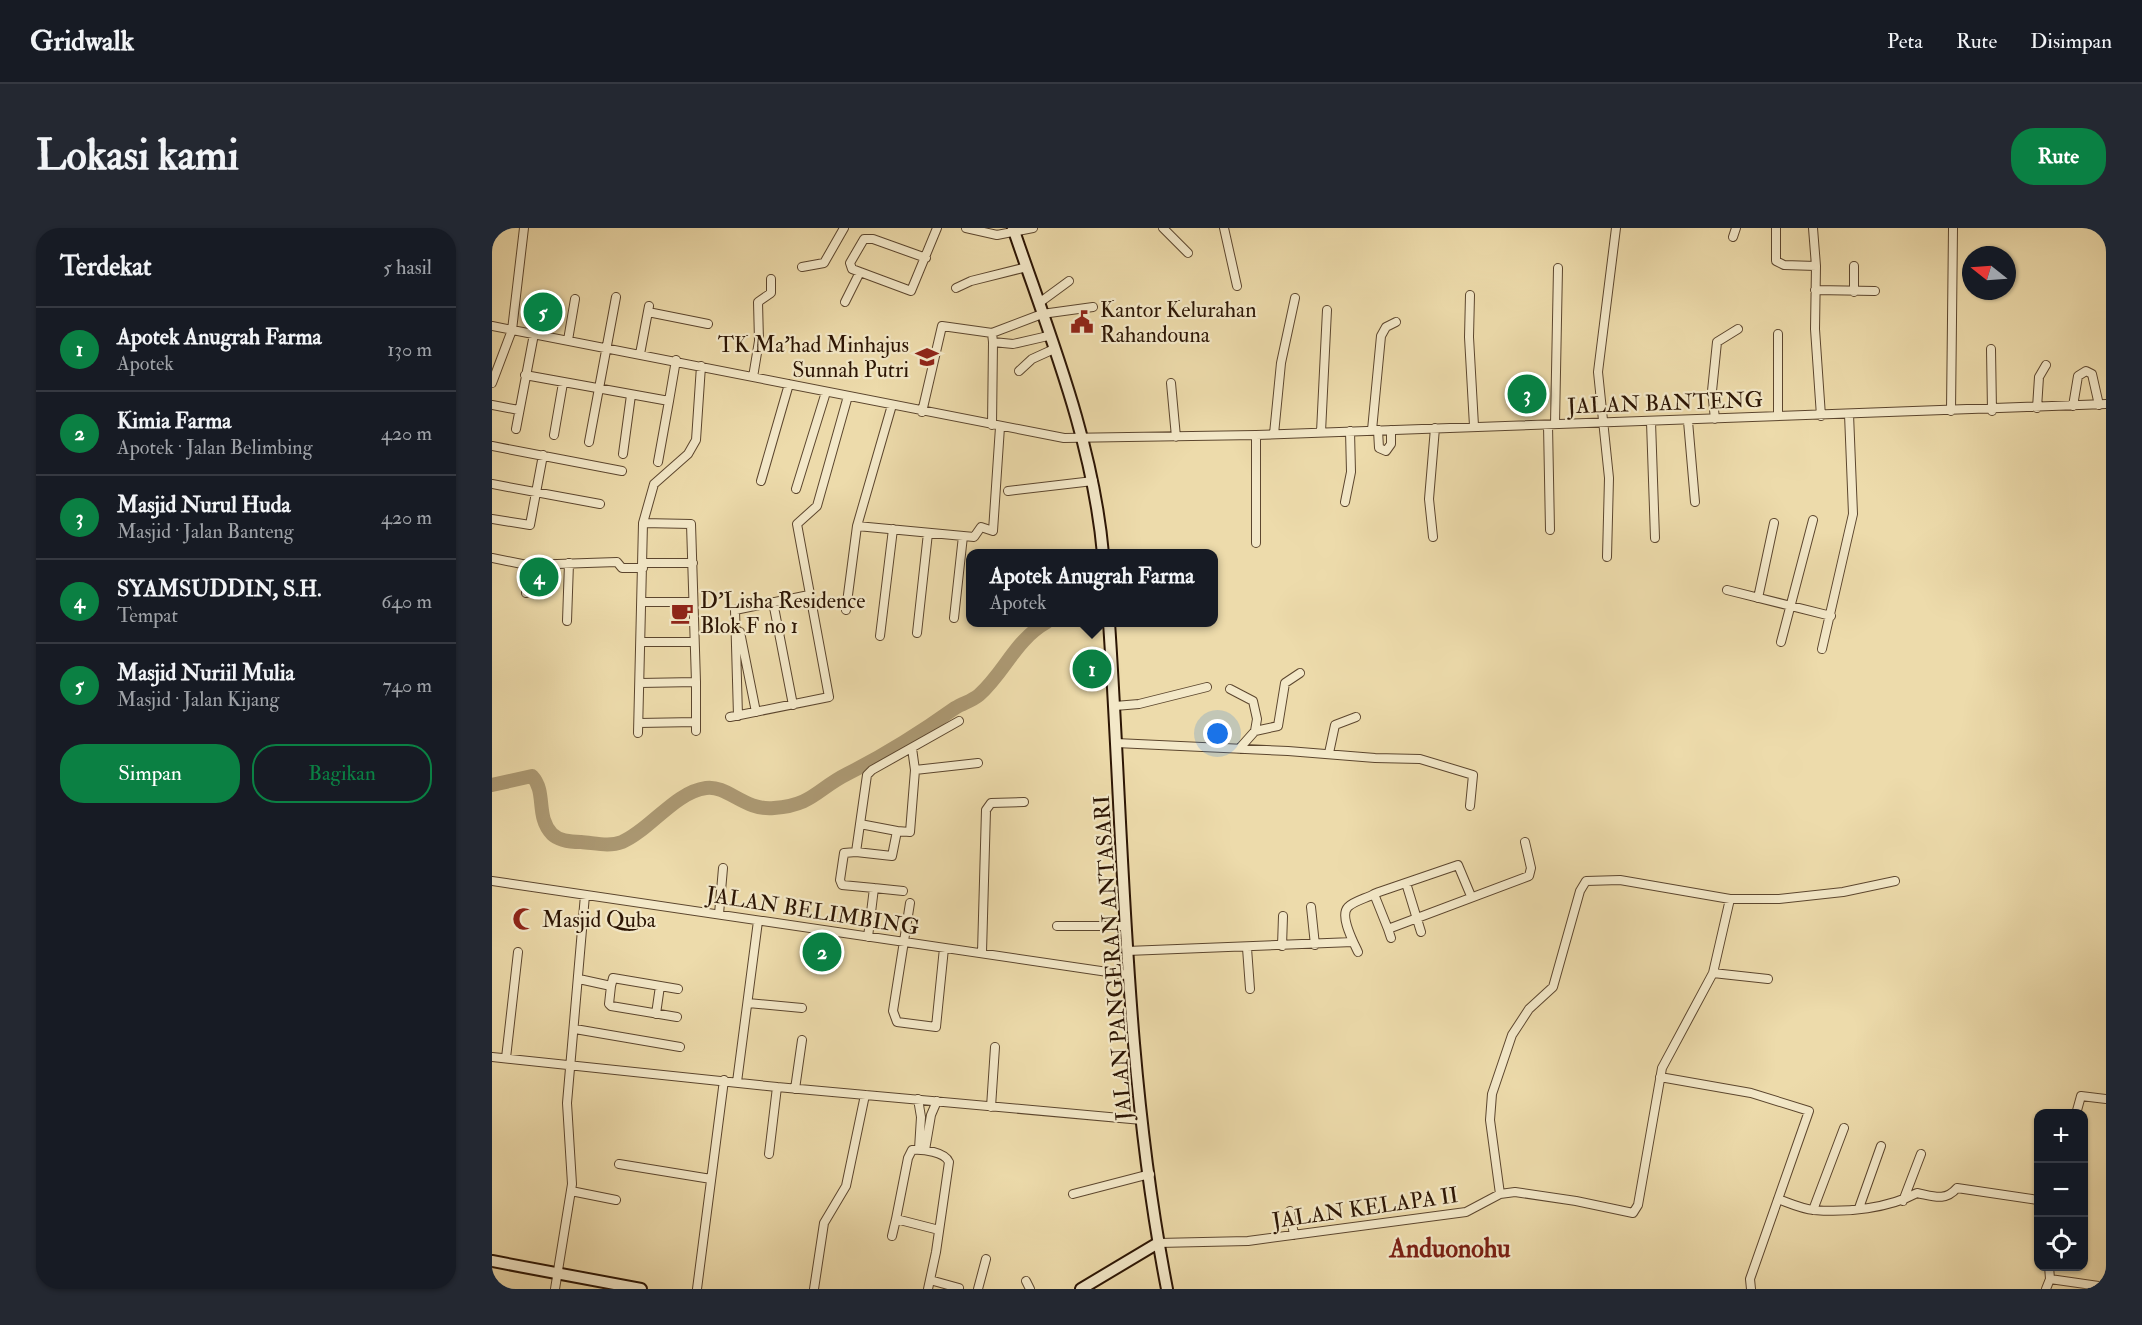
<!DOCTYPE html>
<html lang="id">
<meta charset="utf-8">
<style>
body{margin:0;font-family:"IM FELL Double Pica",serif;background:#242831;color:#f1f3f6}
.controls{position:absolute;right:18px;bottom:18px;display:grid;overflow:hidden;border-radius:12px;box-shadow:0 2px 4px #0004}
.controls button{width:54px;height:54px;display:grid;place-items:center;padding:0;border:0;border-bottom:2px solid #363941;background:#171b24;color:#f1f3f6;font:30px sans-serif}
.compass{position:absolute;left:1470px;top:18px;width:54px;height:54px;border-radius:50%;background:#171b24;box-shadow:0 2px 4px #0004;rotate:287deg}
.you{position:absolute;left:726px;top:506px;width:21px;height:21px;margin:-15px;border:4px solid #fff;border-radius:50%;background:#1a73e8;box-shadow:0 0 0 9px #1a73e833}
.badge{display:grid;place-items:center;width:39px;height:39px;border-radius:50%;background:#0b8043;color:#fff;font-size:20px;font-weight:700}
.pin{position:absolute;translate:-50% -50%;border:3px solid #fff;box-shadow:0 2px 6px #0006}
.popup{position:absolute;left:474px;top:321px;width:252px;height:78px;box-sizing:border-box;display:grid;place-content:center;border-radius:12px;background:#171b24;filter:drop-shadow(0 2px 4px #0005);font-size:20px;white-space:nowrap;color:#9ea1a6}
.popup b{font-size:22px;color:#f1f3f6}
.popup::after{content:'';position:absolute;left:50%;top:100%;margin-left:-12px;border:12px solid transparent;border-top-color:#171b24}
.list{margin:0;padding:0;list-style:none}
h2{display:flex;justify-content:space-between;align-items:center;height:78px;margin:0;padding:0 24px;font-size:26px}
h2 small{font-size:20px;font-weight:400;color:#9ea1a6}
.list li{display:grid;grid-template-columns:39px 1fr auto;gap:18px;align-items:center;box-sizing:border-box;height:84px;padding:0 24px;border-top:2px solid #363941}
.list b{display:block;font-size:22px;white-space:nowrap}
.list p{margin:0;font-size:20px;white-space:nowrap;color:#9ea1a6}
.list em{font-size:20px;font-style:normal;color:#9ea1a6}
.actions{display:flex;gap:12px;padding:18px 24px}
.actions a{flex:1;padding:14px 0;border:2px solid #0b8043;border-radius:24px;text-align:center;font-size:21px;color:#0b8043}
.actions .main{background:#0b8043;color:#fff}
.icon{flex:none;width:33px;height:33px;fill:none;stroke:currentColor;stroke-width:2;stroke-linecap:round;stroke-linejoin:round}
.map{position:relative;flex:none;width:1614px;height:1061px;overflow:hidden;border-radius:24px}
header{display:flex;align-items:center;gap:36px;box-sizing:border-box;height:84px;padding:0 30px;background:#171b24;border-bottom:2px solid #363941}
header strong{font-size:28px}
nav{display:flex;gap:33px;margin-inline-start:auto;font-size:21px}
.intro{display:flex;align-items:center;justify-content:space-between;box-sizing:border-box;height:144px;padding:0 36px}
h1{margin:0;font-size:42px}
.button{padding:15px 27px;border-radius:24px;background:#0b8043;color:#fff;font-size:21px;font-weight:700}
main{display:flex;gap:36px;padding:0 36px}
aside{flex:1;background:#171b24;border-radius:24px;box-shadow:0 2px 4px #0004}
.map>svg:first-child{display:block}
</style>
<header>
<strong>Gridwalk</strong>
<nav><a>Peta</a><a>Rute</a><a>Disimpan</a></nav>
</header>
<div class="intro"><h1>Lokasi kami</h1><a class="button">Rute</a></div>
<main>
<aside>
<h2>Terdekat<small>5 hasil</small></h2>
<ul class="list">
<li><span class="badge">1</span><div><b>Apotek Anugrah Farma</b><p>Apotek</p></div><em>130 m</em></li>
<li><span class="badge">2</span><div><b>Kimia Farma</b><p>Apotek · Jalan Belimbing</p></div><em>420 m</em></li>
<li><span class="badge">3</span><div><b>Masjid Nurul Huda</b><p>Masjid · Jalan Banteng</p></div><em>420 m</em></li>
<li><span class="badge">4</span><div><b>SYAMSUDDIN, S.H.</b><p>Tempat</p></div><em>640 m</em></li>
<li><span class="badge">5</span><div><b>Masjid Nuriil Mulia</b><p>Masjid · Jalan Kijang</p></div><em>740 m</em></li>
</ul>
<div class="actions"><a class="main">Simpan</a><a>Bagikan</a></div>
</aside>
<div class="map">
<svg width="1614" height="1061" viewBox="0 0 1614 1061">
<rect width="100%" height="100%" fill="#eddbab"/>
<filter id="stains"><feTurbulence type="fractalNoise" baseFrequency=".00333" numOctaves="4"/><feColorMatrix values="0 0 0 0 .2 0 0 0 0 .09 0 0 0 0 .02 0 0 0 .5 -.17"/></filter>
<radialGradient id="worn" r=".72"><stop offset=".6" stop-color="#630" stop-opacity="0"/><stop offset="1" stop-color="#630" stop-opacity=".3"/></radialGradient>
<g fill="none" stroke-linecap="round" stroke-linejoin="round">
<!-- river -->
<path stroke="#ab9872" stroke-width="14" d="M0,557l40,-9c15,16 3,40 20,58 7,7 19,8 29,8 14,1 28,5 41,0 28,-12 53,-50 84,-54 22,-3 38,23 68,20 39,-3 43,-19 73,-34 38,-19 73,-41 108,-66 8,-5 17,-7 24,-13 26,-23 36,-55 68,-73"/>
<!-- street casing -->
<g stroke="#5c462e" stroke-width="10">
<path id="street" d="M474,0l31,7 36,-7
M671,0l25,25
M732,0l13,58
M1284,0v33l8,4 32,1 -3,-38
M1241,9l3,-9
M1324,38l-1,63 6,87
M310,39l22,-4 20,-35
M368,44l-8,-3 -2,-6 14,-24h9l53,19
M464,60l15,-7 56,-14
M1323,62l60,1
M1362,64v-26
M978,67l-1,42 5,89
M353,74l15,-30 51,19 26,-63
M547,75l30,-22
M156,84l60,12
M0,98l572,112 192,-3 850,-31
M500,105l50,-19 51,-7
M76,112l7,-41
M1499,121l1,62
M148,126l9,-48
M527,143l13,-12 22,-10
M33,147l144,26 7,-41
M261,149l6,-36 -1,-39 13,-9v-14
M0,155l20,-53 12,-102
M679,155l5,54
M0,177l27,5
M1581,178l5,-30 8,-5 6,3 7,31
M1545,180l2,-31 7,-12
M1459,183l2,-183
M430,184l20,-86 50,7 1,9 20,2 35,-8
M1286,188v-82
M1223,191l-3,-28 5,-49 21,-13
M1196,193l7,81
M1159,194l4,116
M1063,196l3,-156
M500,197l1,-83
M1056,197l2,105
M24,201l18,-95
M880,202l9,-94 5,-9 10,-5
M886,202l1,18 7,3 5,-7v-14
M829,204l6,-122
M782,206l7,-71 14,-65
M62,207l9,-52
M97,214l27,-145
M0,218l130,25
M131,226l8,-59
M166,234l11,-61
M269,253l28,-97
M0,256l108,20
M304,261l30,-97
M516,263l85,-10
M853,274l6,-30 -1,-41
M0,291l38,6 13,-70
M365,298l117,11 7,-10 12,4 7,-104
M941,309l-4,-38 6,-71
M764,315v-108
M1115,329l2,-79 -11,-106 18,-144
M0,330l35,7 90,-3 5,6h21
M151,335h50
M1235,362l104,26
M34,365l2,-28
M1266,370l16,-75
M150,374h51
M281,374l20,103
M243,382l3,106
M243,382l74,-15
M354,382l11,-84 35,-121
M462,390l9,-82
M75,393l2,-58
M248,404l16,80
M425,405l11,-100
M388,408l13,-107
M150,414h52
M1289,414l32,-122
M1330,421l31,-135 -4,-100
M148,455l56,-1 -5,-158 -48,-1
M738,461l23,12 4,18 -2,12
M623,478l24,-2 68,-17
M238,489l99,-20 -32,-173 20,-18 31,-110
M147,495l57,-1
M204,503v-49
M146,505l5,-210 11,-39 34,-30 8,-14 5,-74
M624,515l172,8 87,7 45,1 53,16 -3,31
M420,520l3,22
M747,521l16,-18 23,-5 7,-43 15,-10
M837,525l6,-28 21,-8
M368,596l37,7
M364,624l36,4 5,-25 13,1 5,-62 63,-7
M0,653l636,94
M914,655l15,49
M382,660l29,3
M418,675l-17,108 4,11 39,5 8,-79
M819,679l4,38
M227,686l4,-46
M565,698h68
M896,701l-14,-35 5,-2 79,-27 13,31
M376,709l6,-49 -32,-3 -2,-5 4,-27 12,-1 11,-77 5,-5 87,-49
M899,710l-3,-9 141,-53 2,-8 -6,-26
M790,718l1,-30
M755,720l3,41
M635,723l226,-9
M490,724l4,-142 5,-7 33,-1
M866,724c-4,-9 -19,-36 -10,-45 6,-6 19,-9 26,-13
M1221,745l55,6
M87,751l32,7 2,-8 65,11
M119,758l-2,18 2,2 66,11
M256,775l54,5
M164,786l4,-28
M83,801l105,18
M0,829l285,30 365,33
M14,830l12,-106
M1168,849l91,16 58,18 -59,168 1,10
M245,854l21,-161
M303,861l7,-49
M426,871l3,18 -2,32
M499,879l4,-60
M1584,886l5,-18 25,3
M433,922l6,-35 6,-14
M277,926l8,-67
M127,936l92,15
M79,963l45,9
M581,966l77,-20
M1008,966l-10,-74 2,-26 20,-59 17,-26 24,-22 27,-96 6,-10 34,-1 110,19h49l64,-7 52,-11
M1286,971c11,4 24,10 36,11 33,3 75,-2 103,-17 16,3 28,9 40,-5l81,12
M1411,973l18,-47
M1367,980l22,-62
M1321,982l31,-82
M798,983l4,24
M400,1008l4,-17
M666,1015l90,-2 218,-29 34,-18 15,-2 61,9 57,12 5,-8 24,-137 51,-95 17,-74
M1557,1038l1,13
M438,1052l29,8
M534,1053l4,8
M63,1061l17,-105 -5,-81 18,-208
M205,1061l27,-209
M322,1061l10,-66 22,-37 19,-91
M436,1061l8,-37 13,-90c-4,-10 -26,-13 -37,-12l-4,8 -12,61 43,11
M486,1061l8,-30
M1554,1061l4,-10 56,8"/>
</g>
<!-- secondary casing -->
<g stroke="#2c1504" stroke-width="14">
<path id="secondary" d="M521,0c36,106 80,213 90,326
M617,394c15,223 15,447 58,667
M0,1033l149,28
M589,1061l77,-46"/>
</g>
<!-- street -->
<use href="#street" stroke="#f3e8c8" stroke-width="8"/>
<!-- secondary -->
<use href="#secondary" stroke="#f3e8c8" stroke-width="10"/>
</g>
<!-- icons -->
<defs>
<g id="civic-bare" transform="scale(1.8)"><path d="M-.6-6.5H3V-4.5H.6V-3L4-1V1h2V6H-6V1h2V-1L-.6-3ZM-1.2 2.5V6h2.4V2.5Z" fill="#8f2418" stroke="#f3e8c8" stroke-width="2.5" paint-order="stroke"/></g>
<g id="school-bare" transform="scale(1.8)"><path d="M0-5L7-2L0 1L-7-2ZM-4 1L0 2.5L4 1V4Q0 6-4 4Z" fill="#8f2418" stroke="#f3e8c8" stroke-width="2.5" paint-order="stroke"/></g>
<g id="cafe-bare" transform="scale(1.8)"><path d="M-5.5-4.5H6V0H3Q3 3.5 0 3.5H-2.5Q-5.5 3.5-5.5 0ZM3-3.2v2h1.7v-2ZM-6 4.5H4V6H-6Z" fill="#8f2418" stroke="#f3e8c8" stroke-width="2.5" paint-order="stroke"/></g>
<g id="mosque-bare" transform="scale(1.8)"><path d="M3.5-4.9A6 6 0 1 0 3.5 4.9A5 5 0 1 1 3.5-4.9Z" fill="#8f2418" stroke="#f3e8c8" stroke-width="2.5" paint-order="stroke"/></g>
</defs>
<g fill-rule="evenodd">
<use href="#civic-bare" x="590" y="94"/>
<use href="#school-bare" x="435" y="129"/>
<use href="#cafe-bare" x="190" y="385"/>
<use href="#mosque-bare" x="32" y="691"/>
</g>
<g text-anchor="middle" stroke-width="4.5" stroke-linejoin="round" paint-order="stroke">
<!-- poi labels -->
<g font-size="22" fill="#2c1504" stroke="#f3e8c8" text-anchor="start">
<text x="608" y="89">Kantor Kelurahan<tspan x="608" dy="25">Rahandouna</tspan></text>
<text x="417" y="124" text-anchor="end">TK Ma'had Minhajus<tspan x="417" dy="25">Sunnah Putri</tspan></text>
<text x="208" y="380">D'Lisha Residence<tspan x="208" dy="25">Blok F no 1</tspan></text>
<text x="50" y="699">Masjid Quba</text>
</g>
<!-- street labels -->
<g font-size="22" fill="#2c1504" stroke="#f3e8c8">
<text transform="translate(1173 174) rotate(-2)" y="8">JALAN BANTENG</text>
<text transform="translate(321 682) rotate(9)" y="8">JALAN BELIMBING</text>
<text transform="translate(620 730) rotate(-94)" y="8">JALAN PANGERAN ANTASARI</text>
<text transform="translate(873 979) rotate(-8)" y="8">JALAN KELAPA II</text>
</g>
<!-- quarter labels -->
<g font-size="26" font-weight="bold" fill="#7a1f14" stroke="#f3e8c8">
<text x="958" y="1029">Anduonohu</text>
</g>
</g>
<rect width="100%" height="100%" filter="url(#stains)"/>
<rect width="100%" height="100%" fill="url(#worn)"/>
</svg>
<div class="controls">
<button>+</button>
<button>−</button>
<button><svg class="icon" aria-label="locate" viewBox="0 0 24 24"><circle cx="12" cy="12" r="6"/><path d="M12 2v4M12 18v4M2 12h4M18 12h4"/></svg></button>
</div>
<svg class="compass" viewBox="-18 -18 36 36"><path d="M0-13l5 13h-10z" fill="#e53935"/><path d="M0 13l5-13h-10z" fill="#9ea1a6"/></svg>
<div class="you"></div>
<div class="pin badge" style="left:600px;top:441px">1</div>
<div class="popup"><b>Apotek Anugrah Farma</b>Apotek</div>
<div class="pin badge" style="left:330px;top:724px">2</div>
<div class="pin badge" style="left:1035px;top:166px">3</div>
<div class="pin badge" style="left:47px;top:349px">4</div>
<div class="pin badge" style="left:51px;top:84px">5</div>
</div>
</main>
